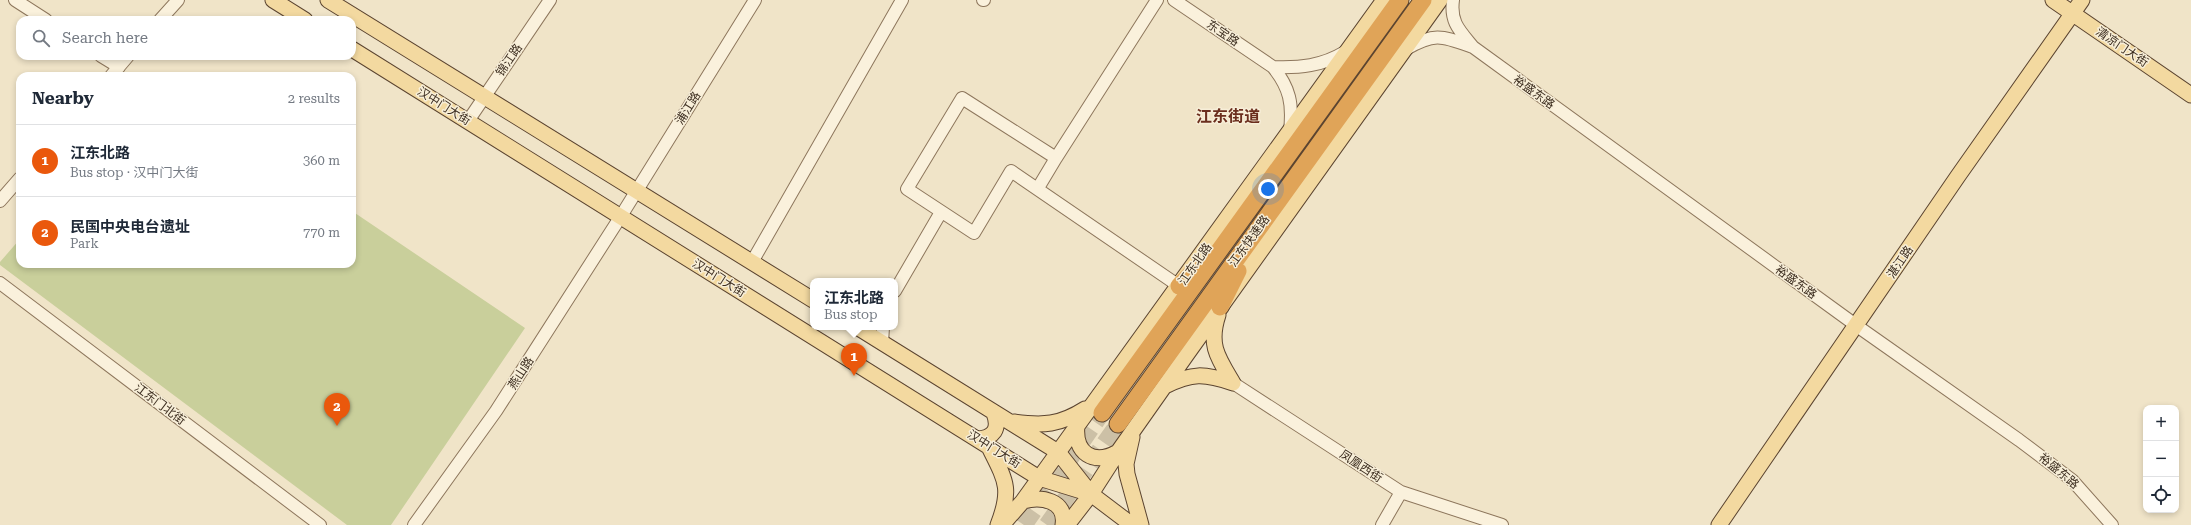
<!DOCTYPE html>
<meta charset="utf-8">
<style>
body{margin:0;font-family:"Roboto Serif","Noto Sans SC",serif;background:#f6f6f7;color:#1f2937}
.controls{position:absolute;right:12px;bottom:12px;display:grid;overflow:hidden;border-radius:8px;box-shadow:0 2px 6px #0003}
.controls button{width:36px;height:36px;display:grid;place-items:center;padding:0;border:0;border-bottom:1px solid #e0e1e3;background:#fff;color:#1f2937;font:20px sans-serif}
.you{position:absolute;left:1268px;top:189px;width:14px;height:14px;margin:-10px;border:3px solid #fff;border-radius:50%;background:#1a73e8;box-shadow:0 0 0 6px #1a73e833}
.badge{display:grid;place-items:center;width:26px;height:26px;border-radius:50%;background:#ea580c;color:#fff;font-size:13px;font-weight:700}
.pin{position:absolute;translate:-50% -33px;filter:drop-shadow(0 1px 2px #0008)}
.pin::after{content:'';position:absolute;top:21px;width:14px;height:12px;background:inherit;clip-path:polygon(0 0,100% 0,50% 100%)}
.popup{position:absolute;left:810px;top:278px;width:88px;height:52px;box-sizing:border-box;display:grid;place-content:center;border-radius:8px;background:#fff;filter:drop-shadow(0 1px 3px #0005);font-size:13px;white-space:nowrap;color:#747a83}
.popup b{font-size:15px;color:#1f2937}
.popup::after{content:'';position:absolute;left:50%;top:100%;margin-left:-8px;border:8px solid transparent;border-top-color:#fff}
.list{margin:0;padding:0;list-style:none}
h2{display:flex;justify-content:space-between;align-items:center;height:52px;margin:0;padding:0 16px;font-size:17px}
h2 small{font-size:13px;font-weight:400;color:#747a83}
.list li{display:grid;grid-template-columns:26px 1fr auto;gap:12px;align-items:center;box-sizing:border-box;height:72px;padding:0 16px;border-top:1px solid #e0e1e3}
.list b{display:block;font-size:15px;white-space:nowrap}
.list p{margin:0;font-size:13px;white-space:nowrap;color:#747a83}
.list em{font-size:13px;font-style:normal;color:#747a83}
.icon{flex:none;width:22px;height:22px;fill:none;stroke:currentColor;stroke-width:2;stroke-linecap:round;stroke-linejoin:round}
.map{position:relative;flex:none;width:2191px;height:525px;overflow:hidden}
.search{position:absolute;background:#fff;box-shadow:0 2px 6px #0003;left:16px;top:16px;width:340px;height:44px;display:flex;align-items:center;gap:10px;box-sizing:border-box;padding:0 14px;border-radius:12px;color:#747a83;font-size:15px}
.panel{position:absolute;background:#fff;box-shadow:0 2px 6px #0003;left:16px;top:72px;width:340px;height:196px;border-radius:12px}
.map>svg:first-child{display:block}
</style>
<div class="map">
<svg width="2191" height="525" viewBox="0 0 2191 525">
<rect width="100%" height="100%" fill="#f0e4c8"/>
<!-- green -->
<path fill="#c9cf9b" d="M352,211l173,117 -134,197h-44l-347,-260v-3l20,-23v25h332z"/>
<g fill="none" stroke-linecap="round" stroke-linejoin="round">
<!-- highway-tunnel -->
<path stroke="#ccc0a6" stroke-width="17" stroke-dasharray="17 8" stroke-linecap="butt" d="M1024,525l78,-112
M1047,525l71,-101"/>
<!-- minor casing -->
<g stroke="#8d765c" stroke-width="14">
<path id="minor" d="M15,0l31,20
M983,0h1
M1157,0l-101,158 -94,-60 -55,91 67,44 37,-62 168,115
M1174,0l99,67c17,21 20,37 17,64
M1453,0c-3,22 6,30 20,47l384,279 162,114 53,40 40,45
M160,20l18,-20
M1406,49c29,-17 36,-13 67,-2
M101,56l18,11
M1273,67c27,1 49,-1 72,-15
M111,76l17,-20
M468,121l82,-121
M1038,188l18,-30
M0,201l20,-23
M752,262l150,-262
M0,283l320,242
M895,291l46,-79
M882,343l1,-16
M1233,383l168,109 101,33
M414,525l82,-114 125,-195 134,-216
M1382,525l19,-33"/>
</g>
<!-- major casing -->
<g stroke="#5b4430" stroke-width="17">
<path id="major" d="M273,0l32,20
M328,0l485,300
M2053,0l138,95
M352,49l687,429 52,16
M1218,315c-10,30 0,43 15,68
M857,327l201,125 33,42 41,31
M1165,386c27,-13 39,-13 68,-3
M1014,422c29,4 46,3 71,-13
M1077,425c-3,28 16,41 41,27
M1132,437l-6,27 1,10 14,51
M977,439c17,-1 23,-10 17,-26
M989,447c17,34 23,42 9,78
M1023,501c18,-5 44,-1 40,24
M1002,525l21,-24 361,-501
M1067,525l24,-31 27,-42 69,-98 253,-354
M1719,525l239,-349 124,-176"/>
</g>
<!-- highway casing -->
<g stroke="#5b4430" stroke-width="19">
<path id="highway" d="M1179,286l20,-21
M1220,307l18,-36
M1102,413l298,-413
M1118,424l305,-424"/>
</g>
<!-- minor -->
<use href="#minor" stroke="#faf1dc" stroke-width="12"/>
<!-- major -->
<use href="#major" stroke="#f3d9a0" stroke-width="15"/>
<!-- highway -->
<use href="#highway" stroke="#e0a458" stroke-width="17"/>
</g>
<g text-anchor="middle" stroke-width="3" stroke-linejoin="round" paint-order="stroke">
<!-- street labels -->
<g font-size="12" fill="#3d2e20" stroke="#f7eed8">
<text transform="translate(1223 33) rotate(34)" y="4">东宝路</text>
<text transform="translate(2122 47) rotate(34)" y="4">清凉门大街</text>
<text transform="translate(509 60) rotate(-56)" y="4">锦江路</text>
<text transform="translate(1534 92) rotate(36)" y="4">裕盛东路</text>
<text transform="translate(444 106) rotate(32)" y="4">汉中门大街</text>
<text transform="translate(688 108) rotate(-58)" y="4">浦江路</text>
<text transform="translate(1249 241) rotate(-54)" y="4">江东快速路</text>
<text transform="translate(1900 262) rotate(-56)" y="4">湛江路</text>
<text transform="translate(1195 264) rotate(-55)" y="4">江东北路</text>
<text transform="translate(719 278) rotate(32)" y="4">汉中门大街</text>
<text transform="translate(1796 282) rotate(36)" y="4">裕盛东路</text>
<text transform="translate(521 373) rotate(-57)" y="4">燕山路</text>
<text transform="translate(160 404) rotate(37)" y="4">江东门北街</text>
<text transform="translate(994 449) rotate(32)" y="4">汉中门大街</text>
<text transform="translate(1361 466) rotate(33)" y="4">凤凰西街</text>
<text transform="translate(2059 471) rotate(40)" y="4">裕盛东路</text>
</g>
<!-- district labels -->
<g font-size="16" font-weight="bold" fill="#6b2e1e" stroke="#f7eed8">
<text x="1228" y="122">江东街道</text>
</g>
</g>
</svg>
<div class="controls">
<button>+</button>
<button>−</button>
<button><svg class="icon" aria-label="locate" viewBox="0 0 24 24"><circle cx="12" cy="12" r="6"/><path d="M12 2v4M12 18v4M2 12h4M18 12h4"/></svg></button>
</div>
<div class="you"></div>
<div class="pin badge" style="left:854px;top:376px">1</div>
<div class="popup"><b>江东北路</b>Bus stop</div>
<div class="pin badge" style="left:337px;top:426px">2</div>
<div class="search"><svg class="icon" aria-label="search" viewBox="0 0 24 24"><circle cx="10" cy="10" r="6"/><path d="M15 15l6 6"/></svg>Search here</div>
<section class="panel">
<h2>Nearby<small>2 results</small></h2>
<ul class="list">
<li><span class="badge">1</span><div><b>江东北路</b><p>Bus stop · 汉中门大街</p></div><em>360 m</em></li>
<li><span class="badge">2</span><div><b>民国中央电台遗址</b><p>Park</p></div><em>770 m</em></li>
</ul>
</section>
</div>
